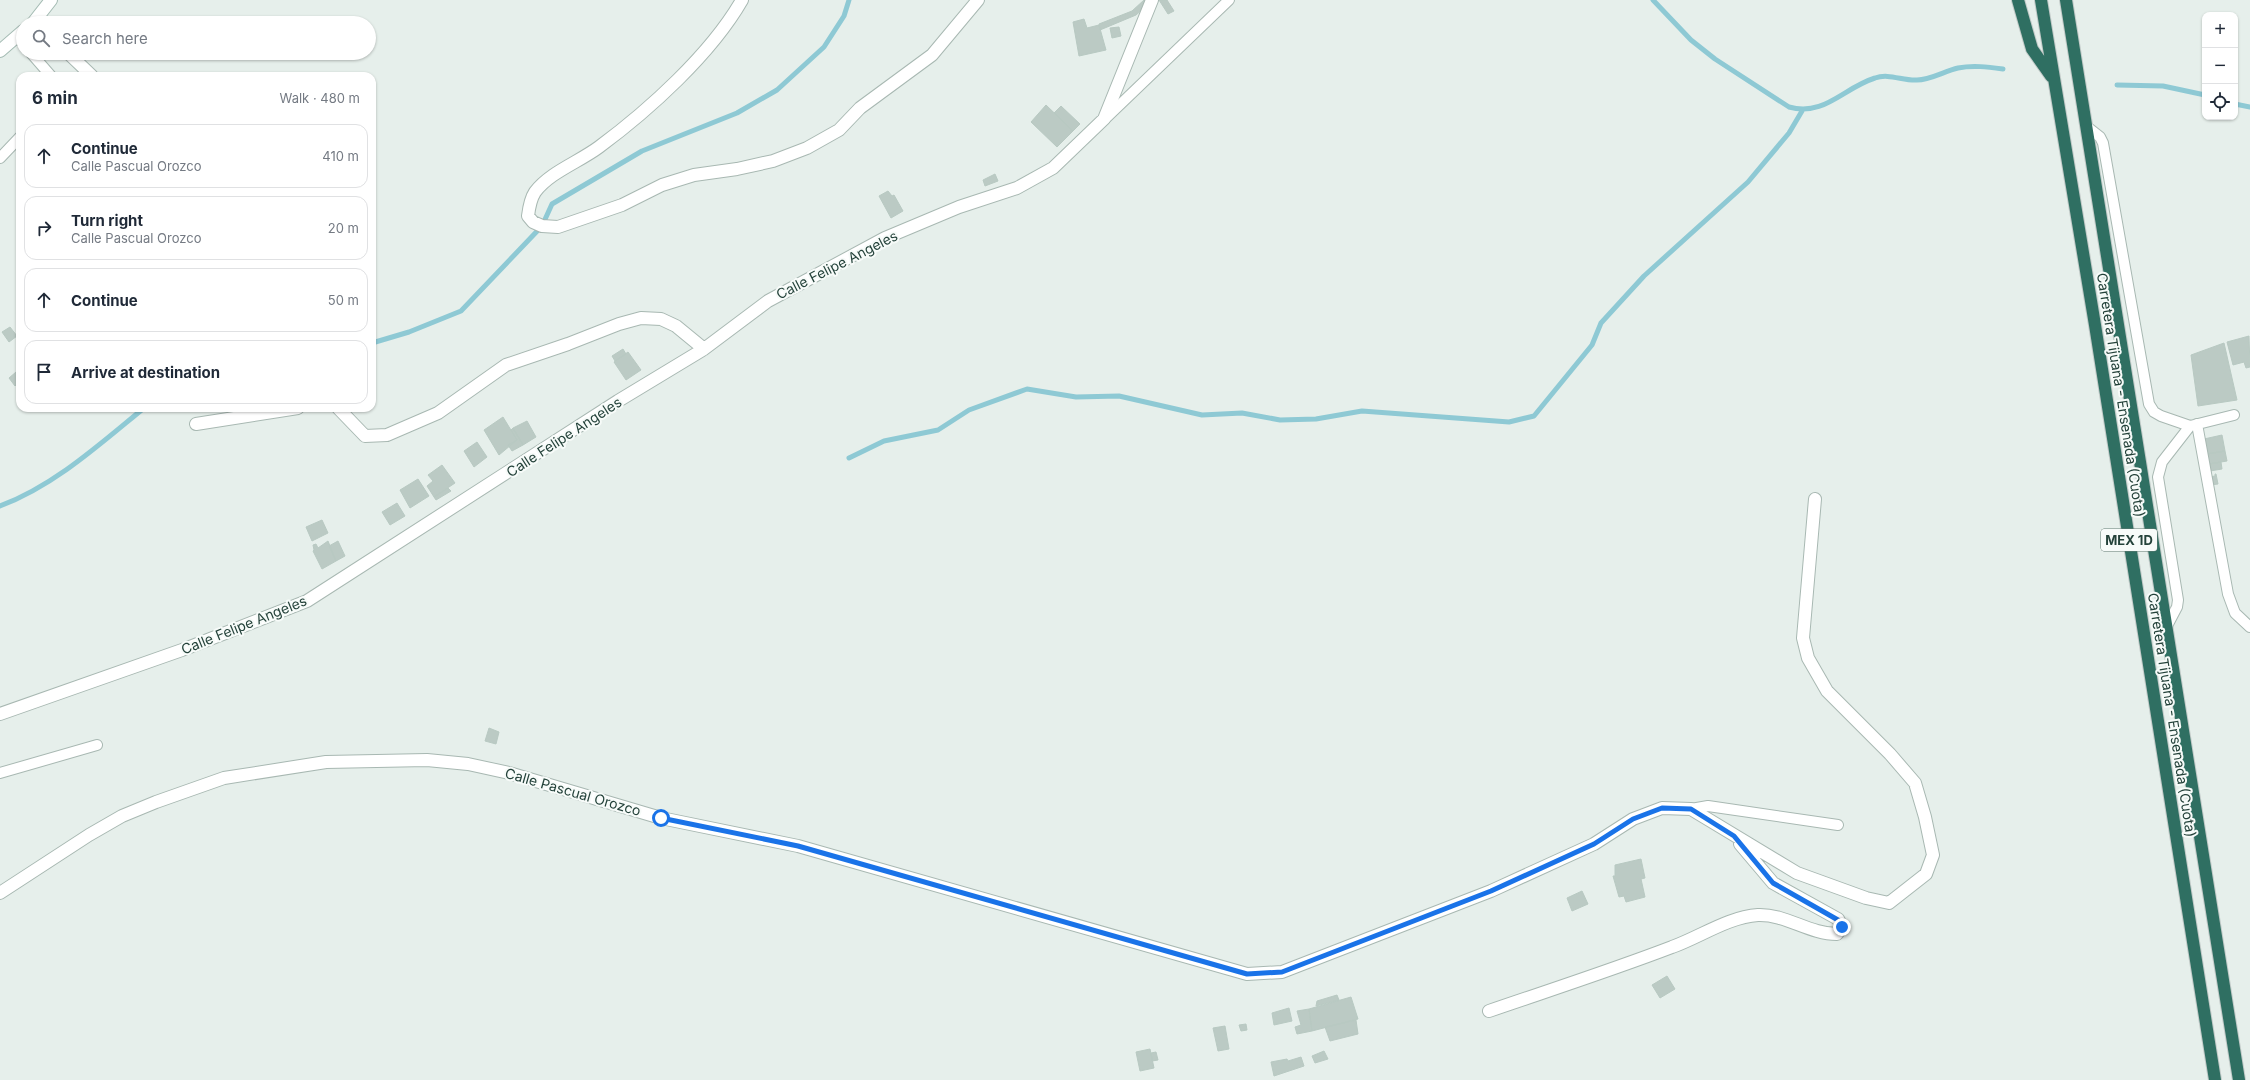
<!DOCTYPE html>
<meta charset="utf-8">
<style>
body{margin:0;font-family:Inter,sans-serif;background:#f2f2f3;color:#1f2937}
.controls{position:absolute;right:12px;top:12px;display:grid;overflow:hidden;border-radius:8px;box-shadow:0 1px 3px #0004}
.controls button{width:36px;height:36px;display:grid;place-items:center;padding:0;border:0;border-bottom:1px solid #e0e1e3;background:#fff;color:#1f2937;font:20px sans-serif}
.stop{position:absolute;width:12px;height:12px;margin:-9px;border:3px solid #1a73e8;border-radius:50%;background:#fff}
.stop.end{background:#1a73e8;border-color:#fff;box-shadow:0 1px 4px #0008}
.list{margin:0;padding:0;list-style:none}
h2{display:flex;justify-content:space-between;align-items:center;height:52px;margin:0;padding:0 16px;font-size:17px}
h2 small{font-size:13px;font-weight:400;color:#747a83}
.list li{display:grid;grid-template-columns:26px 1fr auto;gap:12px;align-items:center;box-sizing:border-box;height:64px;margin:0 8px 8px;padding:0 8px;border:1px solid #e0e1e3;border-radius:12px}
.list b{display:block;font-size:15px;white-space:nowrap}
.list p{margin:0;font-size:13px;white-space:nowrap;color:#747a83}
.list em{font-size:13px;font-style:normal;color:#747a83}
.icon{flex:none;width:22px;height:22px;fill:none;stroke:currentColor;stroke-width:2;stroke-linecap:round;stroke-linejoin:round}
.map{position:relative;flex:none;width:2250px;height:1080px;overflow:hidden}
.search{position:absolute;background:#fff;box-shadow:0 1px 3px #0004;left:16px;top:16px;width:360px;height:44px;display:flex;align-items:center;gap:10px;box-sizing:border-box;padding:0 14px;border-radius:22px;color:#747a83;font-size:15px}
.panel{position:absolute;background:#fff;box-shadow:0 1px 3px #0004;left:16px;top:72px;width:360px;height:340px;border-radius:12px}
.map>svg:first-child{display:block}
</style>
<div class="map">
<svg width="2250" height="1080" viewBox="0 0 2250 1080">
<rect width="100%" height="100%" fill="#e6efeb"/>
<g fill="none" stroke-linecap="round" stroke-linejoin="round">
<!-- stream -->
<path stroke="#8ec9d4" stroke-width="5" d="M1653,0l38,40 24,19 74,48c35,10 54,-19 86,-29 14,-5 28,3 42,2 13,0 28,-9 41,-12 15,-3 30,-1 45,1
M2117,85l46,1 42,9
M2235,104l15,3
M372,343l37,-11 52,-21 81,-85 10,-22 90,-53 95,-38 40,-23 47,-43 20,-31 5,-16
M849,458l35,-17 54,-11 31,-20 58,-21 49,8 43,-1 83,19 40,-2 38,7 36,-1 46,-8 147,11 25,-6 58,-71 9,-22 43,-47 104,-94 41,-49 13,-22
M0,506c54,-20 100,-62 144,-98"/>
</g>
<!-- building -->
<path fill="#bbcac4" stroke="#b8c9c2" d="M1144,0h9l-17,15 -36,15 -1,-6 33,-13z
M1159,0h8l7,11 -6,3z
M1084,19l3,9 12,-3 7,25 -27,6 -6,-34z
M1119,27l2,9 -9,2 -2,-10z
M1046,105l27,26 -16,16 -26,-25z
M1061,106l19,18 -7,7 -19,-18z
M995,174l3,7 -13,5 -2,-6z
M888,191l4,5 2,-1 9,16 -12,7 -12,-22z
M10,327l7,9 -8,6 -7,-10z
M2249,336l1,31 -4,1 -2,-6 -11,3 -6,-23z
M2224,343l13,57 -39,6 -7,-51z
M623,349l3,5 -11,7 -3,-5z
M628,352l13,18 -15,10 -12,-18z
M16,372l4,4v5l-5,5 -6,-8z
M503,417l14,23 -18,15 -15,-25z
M527,421l9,16 -13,8 -10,-17z
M513,428l10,17 -11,6 -4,-6 9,-5 -6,-10z
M2222,435l3,16 -18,3 -3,-15z
M477,442l10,15 -13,10 -10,-16z
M2225,451l2,10 -18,3 -2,-10z
M2221,462l1,7 -12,2 -1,-7z
M442,465l13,18 -21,14 -7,-11 6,-5 -5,-6z
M2215,474h1l2,10 -8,1 -1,-8 6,-1z
M418,479l11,17 -19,12 -10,-18z
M448,488l3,3 -15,9 -2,-3z
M397,503l8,13 -15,9 -8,-13z
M322,520l6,13 -16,8 -6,-14z
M328,541l8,20 -14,8 -9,-18 1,-1 -1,-5 3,-1 2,4z
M338,541l7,15 -9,5 -7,-15z
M489,728l10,4 -3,12 -11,-3z
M1641,859l4,19 -4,1 4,18 -19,5 -2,-6 -5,1 -6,-21h2v-11z
M1582,891l6,13 -16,7 -5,-13z
M1667,976l8,13 -15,9 -8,-13z
M1337,995l2,5 -23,6 1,-5z
M1351,997l7,22 -46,12 -3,-22z
M1289,1008l3,13 -18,4 -2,-12z
M1309,1009l3,22 -15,3 -2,-7 6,-2 -4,-14z
M1356,1020l2,14 -28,7 -5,-14z
M1246,1024l1,6 -6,1 -2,-6z
M1225,1026l4,23 -11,2 -5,-23z
M1150,1049l4,19 -14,3 -4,-19z
M1324,1051l4,8 -13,4 -3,-7z
M1156,1052l2,8 -6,1 -1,-8z
M1301,1057l3,9 -30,10 -3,-14 16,-3 1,2z"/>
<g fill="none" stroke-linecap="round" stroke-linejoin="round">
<!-- lane casing -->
<g stroke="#a8b8b2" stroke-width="12">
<path id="lane" d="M17,36l6,7
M31,53l20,23
M1105,119l124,-119
M2086,126l14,11 3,6 46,261 5,8 7,4 29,10 44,-11
M0,158l20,-21
M2197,424l31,170 7,19 15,14
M2167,626l10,-19 1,-7 -20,-123 4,-15 28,-36
M0,773l97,-28
M1691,809l17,-3 130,19"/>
</g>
<!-- street casing -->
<g stroke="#a8b8b2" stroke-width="14">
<path id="street" d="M742,0c-31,54 -93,110 -143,147 -20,15 -49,25 -64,45 -4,6 -6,16 -7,24l5,6 9,4 16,1 64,-22 40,-20 32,-10 43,-6 36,-8 34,-13 32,-18 21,-22 72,-53 46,-55
M68,53l24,23
M338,408l27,28 22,-1 51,-22 68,-48 62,-21 51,-20 22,-6 20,1 15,7 28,23
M196,424l102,-16
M0,714l182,-64 125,-49 311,-200 86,-52 64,-48 117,-63 74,-31 58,-19 36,-20 51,-49 48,-119
M0,893l89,-58 33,-19 34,-14 68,-24 102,-16 101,-2 41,4 41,9 152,45 137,28 449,128 35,-2 209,-81 103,-47 39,-25 29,-11 29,1 106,64 69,25 23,5 37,-29 7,-19 -8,-38 -10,-34 -25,-29 -63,-63 -19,-33 -5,-20 12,-139
M1489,1011c61,-21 123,-41 183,-64 28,-10 56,-30 86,-32 28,-1 51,19 79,19l5,-7 -4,-8 -65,-36 -33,-39"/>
</g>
<!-- secondary casing -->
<g stroke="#a4bbb3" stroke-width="14">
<path id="secondary" d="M33,23l18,-23
M0,51l23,-20"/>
</g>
<!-- highway casing -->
<g stroke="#c2cac8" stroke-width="14">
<path id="highway" d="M2018,0l14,49 19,27
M2041,0l54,325 120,755
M2066,0l173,1080"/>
</g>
<!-- lane -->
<use href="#lane" stroke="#fff" stroke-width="10"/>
<!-- street -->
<use href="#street" stroke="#fff" stroke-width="12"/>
<!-- secondary -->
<use href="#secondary" stroke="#fff" stroke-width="12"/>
<!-- highway -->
<use href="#highway" stroke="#2f6f62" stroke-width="12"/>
</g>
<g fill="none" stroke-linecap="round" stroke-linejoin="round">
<!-- route -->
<path stroke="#1a73e8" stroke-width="5" d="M661,818l137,28 449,128 35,-2 209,-81 103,-47 39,-25 29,-11 29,1 43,27 39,47 65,37 4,7"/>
</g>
<g text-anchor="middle" stroke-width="4" stroke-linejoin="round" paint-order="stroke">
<!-- shield labels -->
<rect fill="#f7fbf9" stroke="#637a73" stroke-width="1" x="2101" y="529" width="56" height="22" rx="3"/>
<g font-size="13" font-weight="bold" fill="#24423a">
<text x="2129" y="545">MEX 1D</text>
</g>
<!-- street labels -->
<g font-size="14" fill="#24423a" stroke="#f7fbf9">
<text transform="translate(837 265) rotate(-27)" y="5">Calle Felipe Angeles</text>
<text transform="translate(2121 395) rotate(81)" y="5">Carretera Tijuana - Ensenada (Cuota)</text>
<text transform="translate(564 437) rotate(-33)" y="5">Calle Felipe Angeles</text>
<text transform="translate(244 625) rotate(-22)" y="5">Calle Felipe Angeles</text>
<text transform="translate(2172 715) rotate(81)" y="5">Carretera Tijuana - Ensenada (Cuota)</text>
<text transform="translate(573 792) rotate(16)" y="5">Calle Pascual Orozco</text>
</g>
</g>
</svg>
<div class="controls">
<button>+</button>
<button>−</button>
<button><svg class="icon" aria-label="locate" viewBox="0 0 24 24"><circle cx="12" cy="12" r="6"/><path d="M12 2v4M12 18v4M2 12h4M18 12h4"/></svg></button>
</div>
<div class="stop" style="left:661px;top:818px"></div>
<div class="stop end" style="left:1842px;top:927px"></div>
<div class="search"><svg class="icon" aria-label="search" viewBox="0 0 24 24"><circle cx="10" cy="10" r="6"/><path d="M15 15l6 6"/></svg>Search here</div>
<section class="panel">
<h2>6 min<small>Walk · 480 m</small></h2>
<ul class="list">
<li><svg class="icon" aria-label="ahead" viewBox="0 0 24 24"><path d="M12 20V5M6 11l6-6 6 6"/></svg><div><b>Continue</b><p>Calle Pascual Orozco</p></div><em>410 m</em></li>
<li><svg class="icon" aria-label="right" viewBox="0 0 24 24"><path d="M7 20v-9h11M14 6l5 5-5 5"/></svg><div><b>Turn right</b><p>Calle Pascual Orozco</p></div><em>20 m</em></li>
<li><svg class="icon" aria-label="ahead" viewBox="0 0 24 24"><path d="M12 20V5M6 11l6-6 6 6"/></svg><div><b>Continue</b></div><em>50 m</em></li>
<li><svg class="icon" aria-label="arrive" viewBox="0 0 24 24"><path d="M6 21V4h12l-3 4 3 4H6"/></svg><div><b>Arrive at destination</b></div></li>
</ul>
</section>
</div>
